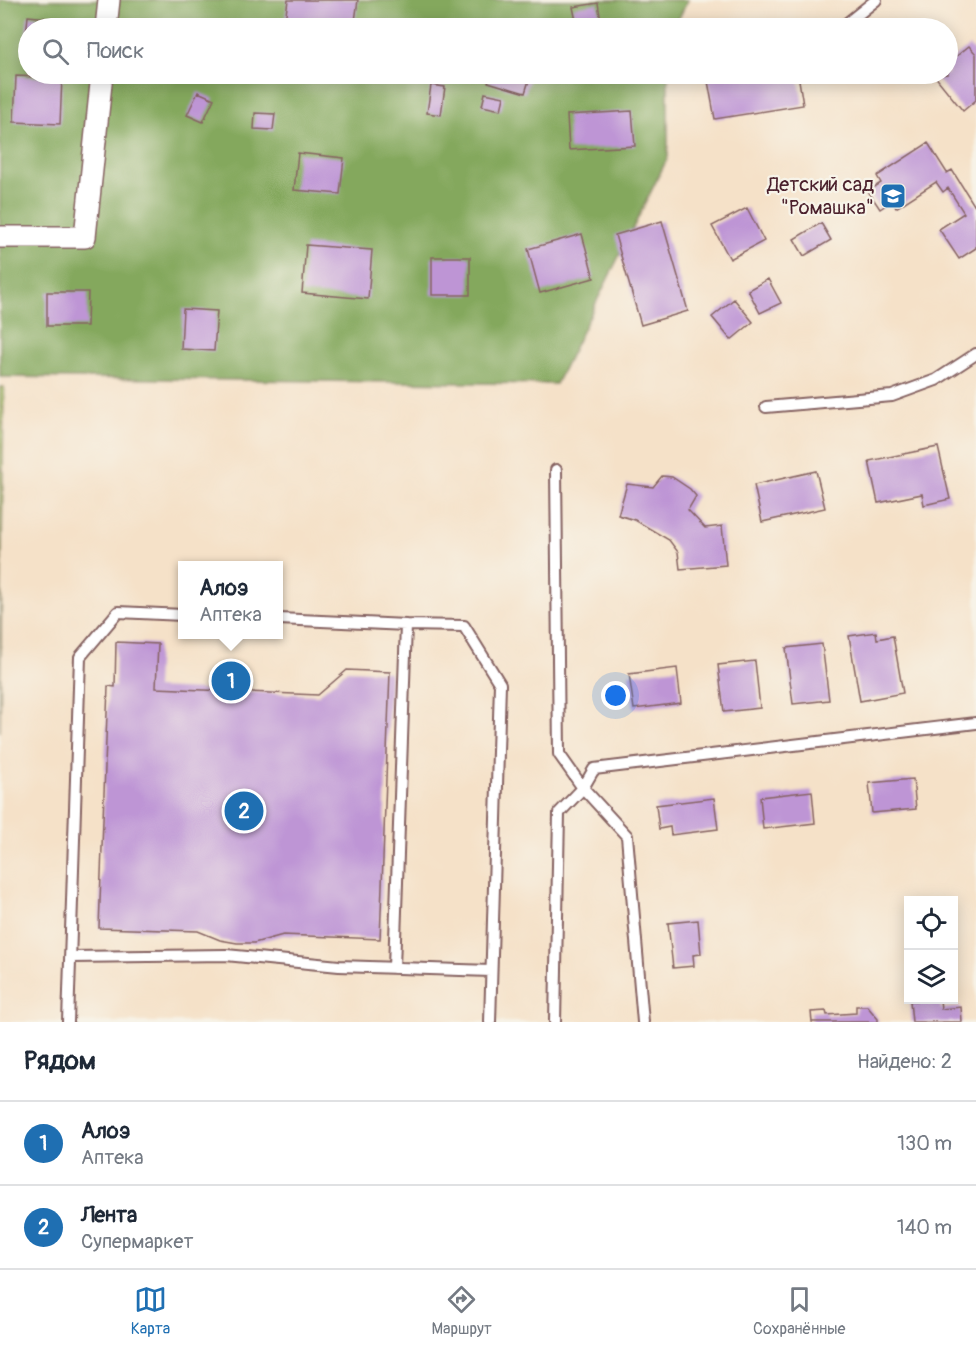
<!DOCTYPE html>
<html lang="ru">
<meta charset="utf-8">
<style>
body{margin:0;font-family:Pangolin,sans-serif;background:#f6f6f7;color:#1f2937}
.controls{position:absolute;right:18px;bottom:18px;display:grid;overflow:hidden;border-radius:0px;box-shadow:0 3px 15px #0003}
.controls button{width:54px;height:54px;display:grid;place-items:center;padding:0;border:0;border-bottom:2px solid #e0e1e3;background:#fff;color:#1f2937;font:30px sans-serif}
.you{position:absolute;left:616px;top:696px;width:21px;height:21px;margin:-15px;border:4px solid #fff;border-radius:50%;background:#1a73e8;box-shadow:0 0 0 9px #1a73e833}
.badge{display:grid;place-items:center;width:39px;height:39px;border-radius:50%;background:#1f6fb2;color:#fff;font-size:20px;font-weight:700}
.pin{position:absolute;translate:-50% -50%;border:3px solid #fff;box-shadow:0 2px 6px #0006}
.popup{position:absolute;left:178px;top:561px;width:105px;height:78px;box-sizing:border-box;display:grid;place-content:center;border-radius:0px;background:#fff;filter:drop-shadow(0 2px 4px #0005);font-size:20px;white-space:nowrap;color:#747a83}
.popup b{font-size:22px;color:#1f2937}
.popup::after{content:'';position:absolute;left:50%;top:100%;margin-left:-12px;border:12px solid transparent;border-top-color:#fff}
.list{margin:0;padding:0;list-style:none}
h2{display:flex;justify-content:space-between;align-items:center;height:78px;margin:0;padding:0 24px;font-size:26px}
h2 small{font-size:20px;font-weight:400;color:#747a83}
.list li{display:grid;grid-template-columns:39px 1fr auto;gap:18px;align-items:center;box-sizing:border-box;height:84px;padding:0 24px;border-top:2px solid #e0e1e3}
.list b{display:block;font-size:22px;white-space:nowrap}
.list p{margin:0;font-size:20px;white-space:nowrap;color:#747a83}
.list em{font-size:20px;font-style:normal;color:#747a83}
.icon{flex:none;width:33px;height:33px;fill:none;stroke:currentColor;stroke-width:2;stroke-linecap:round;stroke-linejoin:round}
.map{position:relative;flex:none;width:976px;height:1022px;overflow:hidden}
.search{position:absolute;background:#fff;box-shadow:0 3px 15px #0003;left:18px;right:18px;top:18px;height:66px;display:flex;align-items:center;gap:15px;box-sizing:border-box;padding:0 21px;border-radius:33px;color:#747a83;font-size:22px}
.sheet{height:246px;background:#fff}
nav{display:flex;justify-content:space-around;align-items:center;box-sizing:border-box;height:84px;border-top:2px solid #e0e1e3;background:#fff;font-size:16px;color:#747a83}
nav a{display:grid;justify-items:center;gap:3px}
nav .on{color:#1f6fb2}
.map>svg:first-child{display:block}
</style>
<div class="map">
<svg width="976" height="1022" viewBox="0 0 976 1022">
<rect width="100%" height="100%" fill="#f7f3e8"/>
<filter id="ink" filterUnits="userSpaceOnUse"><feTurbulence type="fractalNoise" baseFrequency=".0167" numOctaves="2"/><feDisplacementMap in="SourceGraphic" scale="12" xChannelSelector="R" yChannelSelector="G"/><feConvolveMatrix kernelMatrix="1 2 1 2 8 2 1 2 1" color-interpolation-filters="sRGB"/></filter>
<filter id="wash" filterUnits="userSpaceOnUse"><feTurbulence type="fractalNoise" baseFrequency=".008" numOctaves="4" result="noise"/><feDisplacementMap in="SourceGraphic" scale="24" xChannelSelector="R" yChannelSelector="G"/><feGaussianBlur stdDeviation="1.35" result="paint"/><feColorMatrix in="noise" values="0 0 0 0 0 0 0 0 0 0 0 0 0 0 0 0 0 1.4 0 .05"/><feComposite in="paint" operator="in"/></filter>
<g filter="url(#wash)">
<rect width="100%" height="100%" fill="#f5e1c8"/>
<!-- green -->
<path fill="#a5c269" stroke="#78704a" stroke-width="1.5" d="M0,387h4l-4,345z"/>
<!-- forest -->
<path fill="#84a85d" stroke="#676444" stroke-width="1.5" d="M0,0h688l-14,28h-646v46h640v83l-112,227 -556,-7z"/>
<g id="blocks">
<!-- building -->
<path fill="#be95d5" d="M288,0h70l-4,28h-70z
M598,3l3,19 -24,4 -4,-19z
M28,16l39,4v8h-39v26h-4z
M969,46l7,8v46l-13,11 -29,-36 14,-1v-11z
M490,74h41l-6,19 -37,-11z
M721,74h77l5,31 -88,14 -8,-43z
M16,76l46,2 -2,46 -46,-2z
M431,85l14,2 -4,28 -14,-2z
M198,92l16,7 -11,23 -16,-7z
M485,93l19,4 -3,13 -19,-4z
M632,111l3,35 -66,4 -2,-35z
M255,113l20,1 -2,16 -19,-1z
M928,143l19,30 5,-3 22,35 2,-1v44l-17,11 -20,-30 25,-16 -16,-25 -5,4 -7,-10 -40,26 -4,-7 -12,8 -12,-18 13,-8 -4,-7z
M298,153l46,5 -4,36 -46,-4z
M747,208l17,33 -34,18 -18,-33z
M662,221l26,90 -47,14 -26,-90z
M821,223l10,17 -27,16 -10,-17z
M582,234l12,44 -54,15 -12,-44z
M306,245l66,5 -4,49 -66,-6z
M432,257h38v38h-38z
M768,279l13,24 -21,10 -12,-23z
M47,292h41l-1,34h-40z
M734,299l19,23 -22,18 -19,-23z
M183,309l34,2 -3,40 -33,-2z
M938,447l12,52 -26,6 -2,-11 -44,9 -9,-42z
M816,471l9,37 -63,14 -8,-37z
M662,476l10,1 18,12 6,7 -8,14 17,18 17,-2 4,39 -46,4 -2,-17 -9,-12 -34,-20 -17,-5 9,-31 26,3z
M876,632l1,7 16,-3 10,57 -43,8 -11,-65z
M116,642l42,2 -2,44 162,7 29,-25 43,2 -10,267 -97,-4 -29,8h-17l-17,-3 -22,-9 -99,-3 9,-242 7,1z
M822,644l7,56 -36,4 -7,-56z
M755,661l5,47 -36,4 -6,-47z
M677,668l4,35 -47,6 -5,-35z
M913,779l3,30 -44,4 -3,-30z
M812,791l3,32 -52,6 -3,-32z
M714,798l4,31 -47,6 -1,-8 -11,2 -3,-24z
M698,920l3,34 -8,1 1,11 -21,2 -5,-45z
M932,1000h8l1,9 20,-2 1,15h-50l-2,-21z
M856,1006h11l11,13v3h-66l-1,-10 15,-1 1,4 29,-2z"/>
</g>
</g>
<g filter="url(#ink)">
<use href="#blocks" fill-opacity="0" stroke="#866362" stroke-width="1.5"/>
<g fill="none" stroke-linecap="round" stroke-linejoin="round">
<!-- service casing -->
<g stroke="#866362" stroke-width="14">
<path id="service" d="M841,28l35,-28
M766,407l126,-11 44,-16 40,-26
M279,619l127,6
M71,957l155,-2 113,11 152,5
M394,968l12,-343 58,1 36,58 -10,338
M68,1022l12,-365 38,-45 65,3
M555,1022l4,-209 24,-25 -24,-34 -3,-284
M643,1022l-16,-186 -44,-48 11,-19 382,-46"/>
</g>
<!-- minor casing -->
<g stroke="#866362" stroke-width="24">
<path id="minor" d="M106,28l3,-28
M0,237h85l17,-163"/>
</g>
<!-- service -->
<use href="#service" stroke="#fff" stroke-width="10"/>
<!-- minor -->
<use href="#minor" stroke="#fff" stroke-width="21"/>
</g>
</g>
<!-- icons -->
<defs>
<g id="school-square" transform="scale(1.35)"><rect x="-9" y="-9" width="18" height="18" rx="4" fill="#1f6fb2" stroke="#f7f3e8"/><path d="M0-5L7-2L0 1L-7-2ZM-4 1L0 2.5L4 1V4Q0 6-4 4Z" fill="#fff"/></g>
</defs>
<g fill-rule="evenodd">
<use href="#school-square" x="893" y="196"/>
</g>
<g text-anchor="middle" stroke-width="4.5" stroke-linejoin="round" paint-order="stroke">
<!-- poi labels -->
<g font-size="20" fill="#4a1f2b" stroke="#f7f3e8" text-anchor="end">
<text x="874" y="191">Детский сад<tspan x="874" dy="23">"Ромашка"</tspan></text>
</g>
</g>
</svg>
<div class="controls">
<button><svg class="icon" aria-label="locate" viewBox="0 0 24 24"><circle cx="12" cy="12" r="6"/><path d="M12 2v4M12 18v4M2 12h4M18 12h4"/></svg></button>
<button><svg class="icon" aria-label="layers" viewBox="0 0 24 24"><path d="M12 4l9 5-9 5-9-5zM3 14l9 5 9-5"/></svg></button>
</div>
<div class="you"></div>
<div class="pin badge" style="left:231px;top:681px">1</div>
<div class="popup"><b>Алоэ</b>Аптека</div>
<div class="pin badge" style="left:244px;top:811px">2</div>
<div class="search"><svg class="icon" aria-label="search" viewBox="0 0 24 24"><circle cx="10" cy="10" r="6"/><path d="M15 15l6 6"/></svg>Поиск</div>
</div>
<section class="sheet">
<h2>Рядом<small>Найдено: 2</small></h2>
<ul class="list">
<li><span class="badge">1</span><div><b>Алоэ</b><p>Аптека</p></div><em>130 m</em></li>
<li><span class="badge">2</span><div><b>Лента</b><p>Супермаркет</p></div><em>140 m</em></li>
</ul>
</section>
<nav>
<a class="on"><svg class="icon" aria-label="map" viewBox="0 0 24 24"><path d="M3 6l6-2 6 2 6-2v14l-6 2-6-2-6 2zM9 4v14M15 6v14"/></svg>Карта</a>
<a><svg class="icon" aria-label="directions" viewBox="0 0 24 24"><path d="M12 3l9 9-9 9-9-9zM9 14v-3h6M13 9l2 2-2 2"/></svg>Маршрут</a>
<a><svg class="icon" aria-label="saved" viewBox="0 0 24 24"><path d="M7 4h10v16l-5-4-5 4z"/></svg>Сохранённые</a>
</nav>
